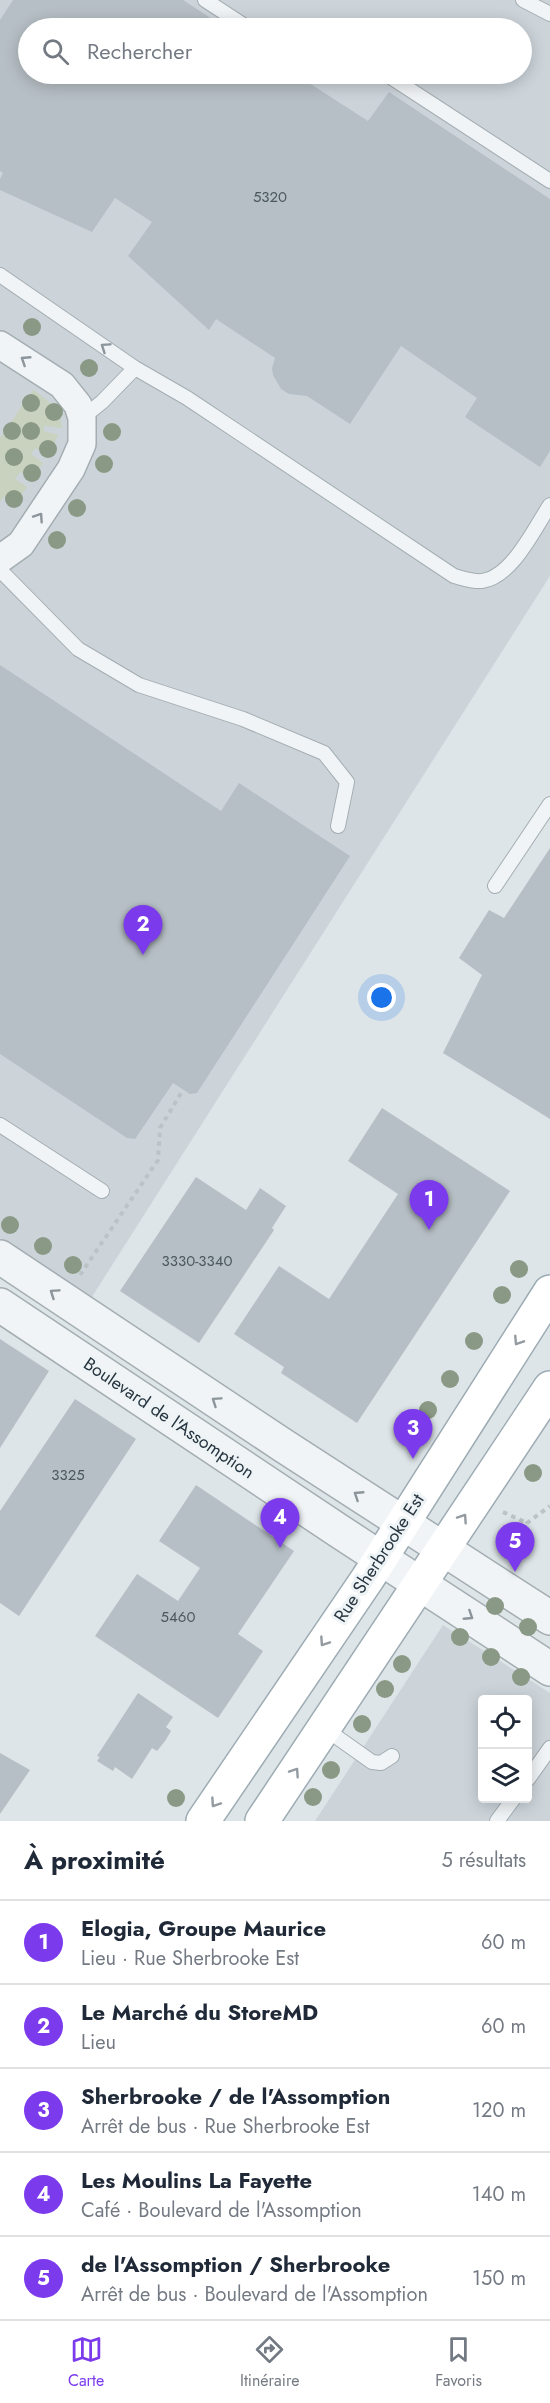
<!DOCTYPE html>
<html lang="fr">
<meta charset="utf-8">
<style>
body{margin:0;font-family:Jost,sans-serif;background:#f2f2f3;color:#1f2937}
.controls{position:absolute;right:18px;bottom:18px;display:grid;overflow:hidden;border-radius:6px;box-shadow:0 3px 15px #0003}
.controls button{width:54px;height:54px;display:grid;place-items:center;padding:0;border:0;border-bottom:2px solid #e0e1e3;background:#fff;color:#1f2937;font:30px sans-serif}
.you{position:absolute;left:382px;top:998px;width:21px;height:21px;margin:-15px;border:4px solid #fff;border-radius:50%;background:#1a73e8;box-shadow:0 0 0 9px #1a73e833}
.badge{display:grid;place-items:center;width:39px;height:39px;border-radius:50%;background:#7c3aed;color:#fff;font-size:20px;font-weight:700}
.pin{position:absolute;translate:-50% -50px;filter:drop-shadow(0 2px 3px #0008)}
.pin::after{content:'';position:absolute;top:32px;width:21px;height:18px;background:inherit;clip-path:polygon(0 0,100% 0,50% 100%)}
.list{margin:0;padding:0;list-style:none}
h2{display:flex;justify-content:space-between;align-items:center;height:78px;margin:0;padding:0 24px;font-size:26px}
h2 small{font-size:20px;font-weight:400;color:#747a83}
.list li{display:grid;grid-template-columns:39px 1fr auto;gap:18px;align-items:center;box-sizing:border-box;height:84px;padding:0 24px;border-top:2px solid #e0e1e3}
.list b{display:block;font-size:22px;white-space:nowrap}
.list p{margin:0;font-size:20px;white-space:nowrap;color:#747a83}
.list em{font-size:20px;font-style:normal;color:#747a83}
.icon{flex:none;width:33px;height:33px;fill:none;stroke:currentColor;stroke-width:2;stroke-linecap:round;stroke-linejoin:round}
.map{position:relative;flex:none;width:550px;height:1821px;overflow:hidden}
.search{position:absolute;background:#fff;box-shadow:0 3px 15px #0003;left:18px;right:18px;top:18px;height:66px;display:flex;align-items:center;gap:15px;box-sizing:border-box;padding:0 21px;border-radius:33px;color:#747a83;font-size:22px}
.sheet{height:498px;background:#fff}
nav{display:flex;justify-content:space-around;align-items:center;box-sizing:border-box;height:84px;border-top:2px solid #e0e1e3;background:#fff;font-size:16px;color:#747a83}
nav a{display:grid;justify-items:center;gap:3px}
nav .on{color:#7c3aed}
.map>svg:first-child{display:block}
</style>
<div class="map">
<svg width="550" height="1821" viewBox="0 0 550 1821">
<rect width="100%" height="100%" fill="#dee5e8"/>
<!-- built -->
<path fill="#ccd4da" fill-rule="evenodd" d="M0,0h550v576l-460,724 -90,-62zM28,28h494v46h-494z
M443,1625l107,68v128h-235zM482,1700h46v98h-46z"/>
<!-- green -->
<path fill="#c9d2bf" d="M33,390c15,10 27,19 29,38l-18,-2v5l14,4 -9,20 -14,-7 -4,6 12,9 -11,16 -12,-7 -5,7 12,8 -12,17 -11,-8 -4,6v-64z"/>
<!-- building -->
<path fill="#b6bfc5" d="M13,0h170l43,28h-198v46h267l73,47 21,-29 161,107v252l-10,16 -75,-50 12,-19 -76,-52 -51,78 -43,-28 -18,-2 -8,-5 -8,-14 -1,-7 3,-10 -59,-39 -7,11 -81,-74 24,-34 -37,-24 -23,34 -92,-42v-11l3,-6 -3,-2v-151z
M0,665l221,146 18,-28 111,73 -153,237 -7,1 -17,-11 -38,56 -8,-1 -127,-84z
M550,848v271l-107,-66 39,-78 -23,-17 30,-48 15,8z
M382,1108l128,83 -153,232 -76,-50 3,-6 -50,-33 45,-68 50,33 69,-105 -50,-33z
M196,1177l50,33 14,-22 26,18 -14,22 2,2 -75,113 -79,-52z
M0,1339l49,32 -49,77z
M75,1399l61,40 -117,177 -19,-13v-92z
M196,1485l98,66 -56,83 25,17 -45,67 -123,-82 42,-62 41,27 22,-33 -41,-27z
M138,1693l35,24 -7,10 5,4 -6,10 -8,10 -5,-3 -20,31 -17,-12 -2,4 -16,-10 3,-4 -3,-1z
M0,1753l30,17 -30,44z"/>
<g fill="none" stroke-linecap="round" stroke-linejoin="round">
<!-- service casing -->
<g stroke="#a3adb2" stroke-width="16">
<path id="service" d="M205,0l43,28
M523,0l27,14
M386,74l164,107
M0,275l135,93 52,30 267,178c8,2 19,6 28,5 30,-4 52,-52 68,-76
M82,418l20,-16 33,-34
M0,570l78,79 61,36 104,34 81,34 23,29 -9,44
M495,886l55,-82
M0,1125l102,66
M324,1728l48,34 9,1 11,-7
M528,1779l22,-31
M497,1821l17,-23"/>
</g>
<!-- minor casing -->
<g stroke="#a3adb2" stroke-width="30">
<path id="minor" d="M0,345l62,40 16,20 4,13v26l-11,25 -50,75 -21,15"/>
</g>
<!-- tertiary casing -->
<g stroke="#a3adb2" stroke-width="36">
<path id="tertiary" d="M0,1257l284,189 266,172
M0,1305l339,226 211,138"/>
</g>
<!-- primary casing -->
<g stroke="#9dacb4" stroke-width="36">
<path id="primary" d="M203,1821l165,-243 182,-286
M262,1821l288,-433"/>
</g>
<!-- path -->
<path stroke="#bcc3c7" stroke-width="4" stroke-dasharray="4.5 4.5" stroke-linecap="butt" d="M80,1275l78,-115 2,-32 23,-38
M503,1512l24,11
M497,1547l16,1 11,-13 3,-12 23,-17"/>
<!-- service -->
<use href="#service" stroke="#f1f4f6" stroke-width="14"/>
<!-- minor -->
<use href="#minor" stroke="#f1f4f6" stroke-width="27"/>
<!-- tertiary -->
<use href="#tertiary" stroke="#f1f4f6" stroke-width="33"/>
<!-- primary -->
<use href="#primary" stroke="#fff" stroke-width="33"/>
</g>
<!-- trees -->
<g fill="#8a9985">
<circle cx="32" cy="327" r="9"/>
<circle cx="89" cy="368" r="9"/>
<circle cx="31" cy="403" r="9"/>
<circle cx="54" cy="412" r="9"/>
<circle cx="12" cy="431" r="9"/>
<circle cx="31" cy="431" r="9"/>
<circle cx="112" cy="432" r="9"/>
<circle cx="48" cy="449" r="9"/>
<circle cx="14" cy="457" r="9"/>
<circle cx="104" cy="464" r="9"/>
<circle cx="32" cy="473" r="9"/>
<circle cx="14" cy="499" r="9"/>
<circle cx="77" cy="508" r="9"/>
<circle cx="57" cy="540" r="9"/>
<circle cx="10" cy="1225" r="9"/>
<circle cx="43" cy="1246" r="9"/>
<circle cx="73" cy="1265" r="9"/>
<circle cx="519" cy="1269" r="9"/>
<circle cx="502" cy="1295" r="9"/>
<circle cx="474" cy="1341" r="9"/>
<circle cx="450" cy="1379" r="9"/>
<circle cx="428" cy="1410" r="9"/>
<circle cx="533" cy="1473" r="9"/>
<circle cx="495" cy="1606" r="9"/>
<circle cx="528" cy="1627" r="9"/>
<circle cx="460" cy="1637" r="9"/>
<circle cx="491" cy="1657" r="9"/>
<circle cx="402" cy="1664" r="9"/>
<circle cx="521" cy="1677" r="9"/>
<circle cx="385" cy="1689" r="9"/>
<circle cx="362" cy="1724" r="9"/>
<circle cx="331" cy="1770" r="9"/>
<circle cx="313" cy="1797" r="9"/>
<circle cx="176" cy="1798" r="9"/>
</g>
<!-- one-way arrows -->
<defs><path id="oneway-chevron" d="M-2-3.5L2.5 0L-2 3.5" fill="none" stroke-width="1.6" stroke-linecap="round" stroke-linejoin="round" transform="scale(1.5)"/></defs>
<g stroke="#8c959b">
<use href="#oneway-chevron" transform="translate(105 347) rotate(-146)"/>
<use href="#oneway-chevron" transform="translate(25 360) rotate(-147)"/>
<use href="#oneway-chevron" transform="translate(39 517) rotate(-56)"/>
<use href="#oneway-chevron" transform="translate(54 1293) rotate(-146)"/>
<use href="#oneway-chevron" transform="translate(216 1401) rotate(-146)"/>
<use href="#oneway-chevron" transform="translate(358 1495) rotate(-147)"/>
<use href="#oneway-chevron" transform="translate(469 1616) rotate(33)"/>
</g>
<g stroke="#939aa0">
<use href="#oneway-chevron" transform="translate(518 1341) rotate(123)"/>
<use href="#oneway-chevron" transform="translate(463 1518) rotate(-56)"/>
<use href="#oneway-chevron" transform="translate(324 1642) rotate(124)"/>
<use href="#oneway-chevron" transform="translate(295 1772) rotate(-56)"/>
<use href="#oneway-chevron" transform="translate(215 1803) rotate(124)"/>
</g>
<g text-anchor="middle" stroke-width="6" stroke-linejoin="round" paint-order="stroke">
<!-- number labels -->
<g font-size="15" fill="#4b5861">
<text x="270" y="202">5320</text>
<text x="197" y="1266">3330-3340</text>
<text x="68" y="1480">3325</text>
<text x="178" y="1622">5460</text>
</g>
<!-- street labels -->
<g font-size="18" fill="#273640" stroke="#eef3f6">
<text transform="translate(169 1418) rotate(34)" y="6">Boulevard de l'Assomption</text>
<text transform="translate(379 1558) rotate(-57)" y="6">Rue Sherbrooke Est</text>
</g>
</g>
</svg>
<div class="controls">
<button><svg class="icon" aria-label="locate" viewBox="0 0 24 24"><circle cx="12" cy="12" r="6"/><path d="M12 2v4M12 18v4M2 12h4M18 12h4"/></svg></button>
<button><svg class="icon" aria-label="layers" viewBox="0 0 24 24"><path d="M12 4l9 5-9 5-9-5zM3 14l9 5 9-5"/></svg></button>
</div>
<div class="you"></div>
<div class="pin badge" style="left:429px;top:1230px">1</div>
<div class="pin badge" style="left:143px;top:955px">2</div>
<div class="pin badge" style="left:413px;top:1459px">3</div>
<div class="pin badge" style="left:280px;top:1548px">4</div>
<div class="pin badge" style="left:515px;top:1572px">5</div>
<div class="search"><svg class="icon" aria-label="search" viewBox="0 0 24 24"><circle cx="10" cy="10" r="6"/><path d="M15 15l6 6"/></svg>Rechercher</div>
</div>
<section class="sheet">
<h2>À proximité<small>5 résultats</small></h2>
<ul class="list">
<li><span class="badge">1</span><div><b>Elogia, Groupe Maurice</b><p>Lieu · Rue Sherbrooke Est</p></div><em>60 m</em></li>
<li><span class="badge">2</span><div><b>Le Marché du StoreMD</b><p>Lieu</p></div><em>60 m</em></li>
<li><span class="badge">3</span><div><b>Sherbrooke / de l'Assomption</b><p>Arrêt de bus · Rue Sherbrooke Est</p></div><em>120 m</em></li>
<li><span class="badge">4</span><div><b>Les Moulins La Fayette</b><p>Café · Boulevard de l'Assomption</p></div><em>140 m</em></li>
<li><span class="badge">5</span><div><b>de l'Assomption / Sherbrooke</b><p>Arrêt de bus · Boulevard de l'Assomption</p></div><em>150 m</em></li>
</ul>
</section>
<nav>
<a class="on"><svg class="icon" aria-label="map" viewBox="0 0 24 24"><path d="M3 6l6-2 6 2 6-2v14l-6 2-6-2-6 2zM9 4v14M15 6v14"/></svg>Carte</a>
<a><svg class="icon" aria-label="directions" viewBox="0 0 24 24"><path d="M12 3l9 9-9 9-9-9zM9 14v-3h6M13 9l2 2-2 2"/></svg>Itinéraire</a>
<a><svg class="icon" aria-label="saved" viewBox="0 0 24 24"><path d="M7 4h10v16l-5-4-5 4z"/></svg>Favoris</a>
</nav>
